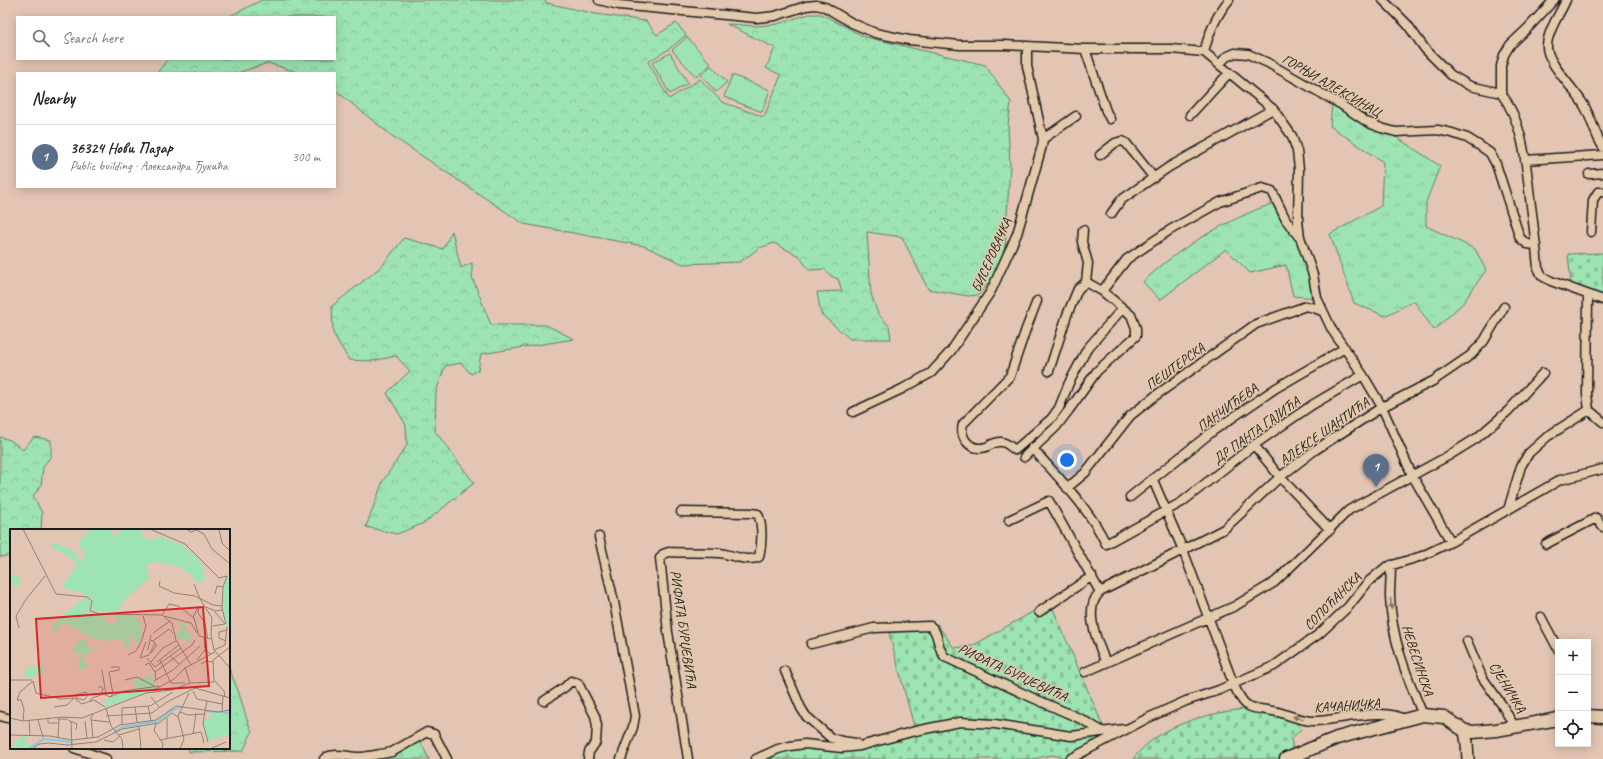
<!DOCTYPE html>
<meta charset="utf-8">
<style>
body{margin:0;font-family:Caveat,sans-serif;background:#f6f6f6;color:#222}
.controls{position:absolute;right:12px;bottom:12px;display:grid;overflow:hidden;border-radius:0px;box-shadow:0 2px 10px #0003}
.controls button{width:36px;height:36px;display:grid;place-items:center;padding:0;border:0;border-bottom:1px solid #e0e0e0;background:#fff;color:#222;font:20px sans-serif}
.you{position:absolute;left:1067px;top:460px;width:14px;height:14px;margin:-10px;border:3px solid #fff;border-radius:50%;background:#1a73e8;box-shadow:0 0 0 6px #1a73e833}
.badge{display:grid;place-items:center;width:26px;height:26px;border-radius:50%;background:#2563eb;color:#fff;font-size:13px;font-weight:700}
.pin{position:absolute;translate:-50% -33px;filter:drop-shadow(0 1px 2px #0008)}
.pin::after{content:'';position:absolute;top:21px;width:14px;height:12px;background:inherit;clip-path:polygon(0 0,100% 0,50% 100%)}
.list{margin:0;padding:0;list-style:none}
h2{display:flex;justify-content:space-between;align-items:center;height:52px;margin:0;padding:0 16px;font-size:17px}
h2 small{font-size:13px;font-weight:400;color:#767676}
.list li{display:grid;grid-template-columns:26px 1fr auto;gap:12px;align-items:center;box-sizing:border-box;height:64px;padding:0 16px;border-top:1px solid #e0e0e0}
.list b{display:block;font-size:15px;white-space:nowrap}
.list p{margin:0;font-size:13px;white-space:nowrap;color:#767676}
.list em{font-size:13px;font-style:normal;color:#767676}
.icon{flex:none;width:22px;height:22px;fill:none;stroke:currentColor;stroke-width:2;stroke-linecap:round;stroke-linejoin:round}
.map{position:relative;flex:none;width:1603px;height:759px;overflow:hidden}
.search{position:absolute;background:#fff;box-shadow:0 2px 10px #0003;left:16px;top:16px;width:320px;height:44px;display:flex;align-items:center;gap:10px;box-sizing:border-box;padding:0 14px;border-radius:0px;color:#767676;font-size:15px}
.panel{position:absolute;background:#fff;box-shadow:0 2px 10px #0003;left:16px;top:72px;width:320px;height:116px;border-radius:0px}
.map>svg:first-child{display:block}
</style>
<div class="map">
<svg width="1603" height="759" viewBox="0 0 1603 759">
<defs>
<pattern id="grass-tufts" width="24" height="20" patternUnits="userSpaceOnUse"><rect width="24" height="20" fill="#9de4b2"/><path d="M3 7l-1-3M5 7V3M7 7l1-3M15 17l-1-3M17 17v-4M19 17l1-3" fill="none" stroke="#87c398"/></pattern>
<pattern id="forest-crowns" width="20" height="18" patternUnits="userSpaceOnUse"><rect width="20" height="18" fill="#9de4b2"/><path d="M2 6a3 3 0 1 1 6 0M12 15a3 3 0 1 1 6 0" fill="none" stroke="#87c398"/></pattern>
<pattern id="cemetery-stones" width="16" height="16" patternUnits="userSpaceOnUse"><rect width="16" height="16" fill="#9de4b2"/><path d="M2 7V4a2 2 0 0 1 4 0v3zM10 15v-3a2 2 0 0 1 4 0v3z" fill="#87c398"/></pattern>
</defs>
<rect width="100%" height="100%" fill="#e3c5b3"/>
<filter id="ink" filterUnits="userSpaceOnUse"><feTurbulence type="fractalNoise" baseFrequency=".025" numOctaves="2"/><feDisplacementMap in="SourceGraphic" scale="8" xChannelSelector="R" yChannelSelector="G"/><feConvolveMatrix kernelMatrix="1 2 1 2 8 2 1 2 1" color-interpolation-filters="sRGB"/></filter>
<g filter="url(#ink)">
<!-- grass -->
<path fill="url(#grass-tufts)" stroke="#5c8067" d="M1332,103l37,26 24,6 47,31 -14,36v24l49,23 11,21 -23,33 -29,27 -20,-29 -29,15 -31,-13 -24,-69 51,-28 2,-44 -53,-36z
M1277,202l23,35 17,61 -24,-2 -7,-31 -36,8 -24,-24 -66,51 -17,-18c36,-35 85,-63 134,-80z
M418,737l11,22h-105l62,-6z"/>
<!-- forest -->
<path fill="url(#forest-crowns)" stroke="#5c8067" d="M262,0h282l3,3 49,11 50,7 11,14 19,-12 10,12 -17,14 -21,13 21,37 31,-20 22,23 42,15 17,-42 -15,-7 9,-20 -48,-24 30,2 20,-2 32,-10h12l44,23 120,28 26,37 -3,23 2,41 -6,96 -25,33 -11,1 -40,-7 -26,-52 -35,-5 4,62 7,20 11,12 2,13h-41l-29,-25 -4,-22 25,-1 -4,-12 -7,-3 -6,-7 -16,1 -10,-14 -25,-13 -15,5 -19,14 -57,2 -39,-18 -120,-22 -132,-88 -57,-46v-17h-35l-32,-10 -31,10h-80l11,-14h167v-42h-107z
M452,231l9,37 11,-5v14l19,48h55l28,14 -93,15 -3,16 -7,4 -10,-11 -16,3 -9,26 -1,39 39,52 -50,40 -27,11 -31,-7 17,-46 24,-36 -1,-20 -19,-32 23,-22 -14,-15 -24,5 -23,-1 -16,-27 -1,-27 50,-40 22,-28 39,11z
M0,437l10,3 13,10 11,-13 17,3v16l-8,11 -2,19 -8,10 9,17 -1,17h-30v25l-11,2z
M229,668l10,25 8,27 5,12 -9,19 -54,1v-4h40z"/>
<!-- cemetery -->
<path fill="url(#cemetery-stones)" stroke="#5c8067" d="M1603,253v44l-32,-13 -3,-30z
M1050,602l59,138 -38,19 -19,-4 -19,4h-277l34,-13 44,2 81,-18 -26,-97 48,-9 17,24 18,-2z
M1244,709l51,12 6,8 -10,10 3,16 -8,4h-153c26,-34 71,-45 111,-50z"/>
<!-- pitch -->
<path fill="#9de4b2" stroke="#5c8067" d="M687,37l24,27 -15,13 -24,-27z
M670,53l18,30 -18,11 -18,-31z
M711,66l16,16 -11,10 -15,-17z
M732,75l38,15 -8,22 -38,-15z"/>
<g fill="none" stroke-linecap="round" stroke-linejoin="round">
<!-- street casing -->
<g stroke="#1c1c1c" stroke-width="11">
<path id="street" d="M599,0l20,5 138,13 18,-2 31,-10 10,-1 9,2 27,16 23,10 34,7 51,5h44l81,4h86l33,3 69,57 19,27 5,15 2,18 -1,53 2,15 13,38 4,23 15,32 31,45 19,32 30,68 39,67
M1383,0l24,24 18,25 26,26 19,11 31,7c22,29 25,69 29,105 3,23 6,46 8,70l4,8 9,5 52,19
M1566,0c-6,14 -18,30 -19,45 -2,17 30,46 38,62 7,13 10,28 18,40
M1085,49l21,62 4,8
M1204,52c5,-19 12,-37 25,-52
M1220,64l6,-7 9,-4 13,1 20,9 72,41 27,18 14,6 15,4 42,-2 14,3 15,5 13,8 10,7 6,11 24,74 7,6 9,1
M1501,93v-27l3,-11 6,-10 17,-16 27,-29
M1190,115l39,-42
M1043,139l33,-23
M1100,155l15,-12 7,-2 4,2 28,35
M1525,160l78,-5
M1589,174l14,-1
M1111,214l10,-14 48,-33 104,-58
M1591,232l2,-32 5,-8h5
M1102,291l25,-32 43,-29 50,-28 42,-14 10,3 14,29 13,17
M1588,295l-1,99 2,16 14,12
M1037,301l-11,28 -16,47 -47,48c-4,14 8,28 23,23 5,-2 10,-6 15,-5 5,0 10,5 14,8l36,-31 8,-11 10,-25 18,-34 35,-40
M1049,371l18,-56 11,-26 8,-7 2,-19 -6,-21 1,-12
M853,412l49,-23 29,-16 20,-22 40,-60 26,-57 25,-88 1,-7 -16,-73v-20
M1254,445l26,32 50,53
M1032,448c27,30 57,60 74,96l76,-42 72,-57 58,-40 51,-30
M1024,457l32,-30 13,-17 28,-39 39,-35v-8l-5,-13 -29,-24 -16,-9
M1153,480l30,70 50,133c13,30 16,23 45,29 11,3 23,9 36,9 21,0 74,-15 90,-1
M1067,488l18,-15 45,-57 25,-20 101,-72 50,-18 8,2 8,3
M1130,497l83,-66 63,-43 69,-40
M1508,510l13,-44 8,-13 19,-17 41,-26
M681,512l70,1 7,1c5,12 4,31 1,43 -13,6 -27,-3 -40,-4 -17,-1 -34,0 -50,-1l-6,2 -3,4 8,74 20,127
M1009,520l40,-19 51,91
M599,537l15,65 21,114 -2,11 -12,32
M1546,544l50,-26 7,9
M1391,565c0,10 -1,21 -1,31 1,42 17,81 33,119
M1039,612l53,-36
M1541,617l17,32
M1467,641l15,36 20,28 12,21
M811,644l63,-16 56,-2c10,6 6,22 15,31l88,41 48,21 21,12
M1106,663c-8,-20 -24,-54 -6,-71l124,-63 56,-52 35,-27 67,-43 51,-26 38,-26 13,-14 20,-34
M785,671l16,37 5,8 25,22 11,3 14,2
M1085,672l150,-66 40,-24 74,-72 99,-54 29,-18 31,-27 35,-38
M544,701l21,-14 6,-6 7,2 17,33 2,10 -1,16 -7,10 -1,7
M0,716l11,3
M74,748l32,11
M324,759c6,-8 29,-1 39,-2 10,-2 20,-3 29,-5l35,-20 7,2 13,25
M756,759l22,-10 12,-3 15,-2 37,4 18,-2 55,-15 45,-9 35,2 76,12 53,-7
M1070,759l78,-41 38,-17 33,-11 55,-24 45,-32 29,-27 20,-25 18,-15 36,-11 29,-14 109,-62 43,-11"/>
</g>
<!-- secondary casing -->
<g stroke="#1c1c1c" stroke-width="14">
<path id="secondary" d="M1465,731l2,12 1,16"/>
</g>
<!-- primary casing -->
<g stroke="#1c1c1c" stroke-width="15">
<path id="primary" d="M1588,716l15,1
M1286,759l51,-21 86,-23 21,2 21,14 8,1 23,-2 62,-11"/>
</g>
<!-- street -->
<use href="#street" stroke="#e4caac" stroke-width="8"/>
<!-- secondary -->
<use href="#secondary" stroke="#e4caac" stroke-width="11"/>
<!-- primary -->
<use href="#primary" stroke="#e4caac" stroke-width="12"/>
</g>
<!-- one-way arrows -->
<defs><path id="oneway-solid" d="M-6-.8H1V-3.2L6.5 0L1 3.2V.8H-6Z"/></defs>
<g fill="#807364">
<use href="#oneway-solid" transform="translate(1391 604) rotate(85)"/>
<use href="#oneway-solid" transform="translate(1298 718) rotate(-165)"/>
</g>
</g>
<g text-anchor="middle" stroke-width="3" stroke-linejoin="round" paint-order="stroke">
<!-- street labels -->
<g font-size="14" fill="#1c1c1c" stroke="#e4caac">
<text transform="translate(1332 85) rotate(30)" y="5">ГОРЊИ АЛЕКСИНАЦ</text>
<text transform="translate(991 255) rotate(-66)" y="5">БИСЕРОВАЧКА</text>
<text transform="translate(1175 366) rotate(-36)" y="5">ПЕШТЕРСКА</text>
<text transform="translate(1227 407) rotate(-36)" y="5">ПАНЧИЋЕВА</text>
<text transform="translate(1256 430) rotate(-36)" y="5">ДР ПАНТА ГАЈИЋА</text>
<text transform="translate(1324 431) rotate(-35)" y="5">АЛЕКСЕ ШАНТИЋА</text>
<text transform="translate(1332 601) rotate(-45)" y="5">СОПОЋАНСКА</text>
<text transform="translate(684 629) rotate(82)" y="5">РИФАТА БУРЏЕВИЋА</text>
<text transform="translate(1418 660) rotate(72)" y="5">НЕВЕСИНСКА</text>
<text transform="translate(1013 672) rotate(25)" y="5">РИФАТА БУРЏЕВИЋА</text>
<text transform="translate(1508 687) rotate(59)" y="5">СЈЕНИЧКА</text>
<text transform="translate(1347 705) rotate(-4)" y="5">КАЧАНИЧКА</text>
</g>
</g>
<!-- overview -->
<g transform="translate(10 529)">
<rect width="220" height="220" fill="#e3c5b3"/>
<path d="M220,41v58l-3,-1 -5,-19 1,-21zM0,46h10v12l-10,-4zM166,91l11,5 -1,7 7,4 -5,7 -2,-3h-7l-3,-7 5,-3v-4zM201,185h19v20l-22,7 -5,-18 1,-4 6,1zM13,206h3l1,4 -4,5 9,-1 -1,3 -4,3h-17z" fill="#9de4b2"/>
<path d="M88,0h15l-3,9 14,-9h17v6l9,5 11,-3 21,8 15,12 6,9 2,13 -4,4 -5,-2 -8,-9 -12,-6 -20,-4 -9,3 2,13 -21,18 -9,12v4l-27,-1 -2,-13 -9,-6 -20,-4 17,-24 -2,-3 -3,5 1,-6 -22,-13 -2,-6 24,10 7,11 5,-9 -6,-5 -1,-6 8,-10zM75,69l5,3 -2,10 5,4 14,1 -3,4 2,4 3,-2 7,3 1,-7 -5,-2 10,-2 17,4 3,11 -2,13h-5l-3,-5 -4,-1 3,11 -4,1 -3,-3 1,-3 -7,-4 -9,3 -17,-3 -28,-15 -5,2 -3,8 -5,-2 6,-11zM75,110l4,10 9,1 -13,4 -1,6 5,6 -11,5 3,-17h-6l-2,-6 7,-8zM34,135v10l-3,2 -3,-3 -7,5 -9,-3 5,-3 -1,-4z" fill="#9de4b2"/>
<path d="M140,145l7,14 -51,19 -1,-6 17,-10 14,-3 -3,-10 9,1z" fill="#9de4b2"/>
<path fill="none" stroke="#80c9e1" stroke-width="2" d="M195,182l25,2M104,203l9,-5 35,-6 14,-11 8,-3M19,220l14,-10 30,3"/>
<path fill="none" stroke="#938177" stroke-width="1" d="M13,0l33,65 31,3 5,4 -2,10 10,3 62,1 10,8 4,17 15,25M140,0l35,15 34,34 8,-2 -4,11 -1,21 4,16M176,0l5,3 5,-2 8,4 8,15 18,15M209,0l3,14 8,8M150,52l-1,5 15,7 21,3 18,9 9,1M184,55l6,15 12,19 -1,17 3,15 16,18M205,65l2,-8 6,1M189,77l-1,7 7,10 3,16M196,78l9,4 7,-1M205,83l10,12M152,86l7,-11 9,2 16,12 5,18 12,3M154,87l27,7 6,10M183,88l6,-11M203,97l12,-2M9,99l-3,-12 11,-18 18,-22M143,104l17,-12M194,109l1,12 6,4M143,112l16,-12 4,4M216,112l-7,-3v-6l8,-2M136,113l-6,16 9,-3 6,-12M138,121l3,-15M204,121l11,-5 2,-18M141,124l6,-8 -6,-5M118,126l8,-4 5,-9 5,-16 -3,-10M160,127l9,8M137,129l8,9 26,-19M150,131l11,23h14M187,131l8,-10M141,133l12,-14 13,-7M147,133l22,-17M191,135l5,-3 7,1M135,136l4,-2 6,9M175,138l5,16M92,141l4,25M0,151h22M115,151l12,-3 19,10M146,151l-1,-8 37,-27 3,-5M23,152l3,12 25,6 13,-1 8,6 12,-4 11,7M144,152l19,-11 27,-24M205,152l9,10 1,6M88,159l3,-2 2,3 -2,6M185,159l35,10M142,162l22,-12 11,-11 30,-16M183,162l4,8 25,5M100,168l3,-3 -4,-22 10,-2v-3h-8M141,168l9,11M66,169l8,2 4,-5 -2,-3 -11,3 2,4M197,172l-4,22 5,19M79,173l3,-4 12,-4 6,3 14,-6 35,-5M138,177l3,15M44,178l13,-2 7,-7M125,178l2,15M96,179l5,18 11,13 1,10M170,183l8,3 17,-1M212,183l1,-16M96,187l46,-3 15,-11 28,-14M0,189l13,3 39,-4 20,1 64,-25 26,-3 18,-7 24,-1 -1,-22 17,-13M157,189v20M38,190v4h10M47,190h10l4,3 1,27M19,191l1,15M28,191l5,17M81,191l18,2M13,192l1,-12 -3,-9h-4l3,-8 13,-11M60,192l7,3 -1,6M75,192l2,18M146,195l-2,6 9,14 -1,5M112,196v-17l28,-2 23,-14M129,197l2,23M183,205l3,-21M0,206l40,1 22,4M109,206l20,-6M48,209l1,-19M83,209l-2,-20 2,-4M62,211l26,-3 22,-12 36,-5 20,-14 42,6 12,-2M94,211l9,2 7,-6M150,211l41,-8 3,11M202,219l14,-6M22,220l7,-5 10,-1 18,2 29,-3 26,-13 37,-6 13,-10 6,4M170,220l4,-10 -6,-23 11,-23"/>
<path fill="#d62828" fill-opacity="0.15" stroke="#d62828" stroke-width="2" d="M193,78l6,79 -168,12 -5,-79z"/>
<rect width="220" height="220" fill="none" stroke="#1c1c1c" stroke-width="2"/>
</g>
</svg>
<div class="controls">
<button>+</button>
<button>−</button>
<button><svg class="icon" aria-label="locate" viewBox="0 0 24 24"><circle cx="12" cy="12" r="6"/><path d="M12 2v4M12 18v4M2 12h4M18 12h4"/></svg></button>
</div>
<div class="you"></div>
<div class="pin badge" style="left:1376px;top:487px;background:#5c6f8a">1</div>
<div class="search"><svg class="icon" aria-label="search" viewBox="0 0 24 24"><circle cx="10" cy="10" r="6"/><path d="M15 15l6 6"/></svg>Search here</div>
<section class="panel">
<h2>Nearby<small></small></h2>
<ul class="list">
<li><span class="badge" style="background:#5c6f8a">1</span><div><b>36324 Нови Пазар</b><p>Public building · Александра Ђукића</p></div><em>300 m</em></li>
</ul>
</section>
</div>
